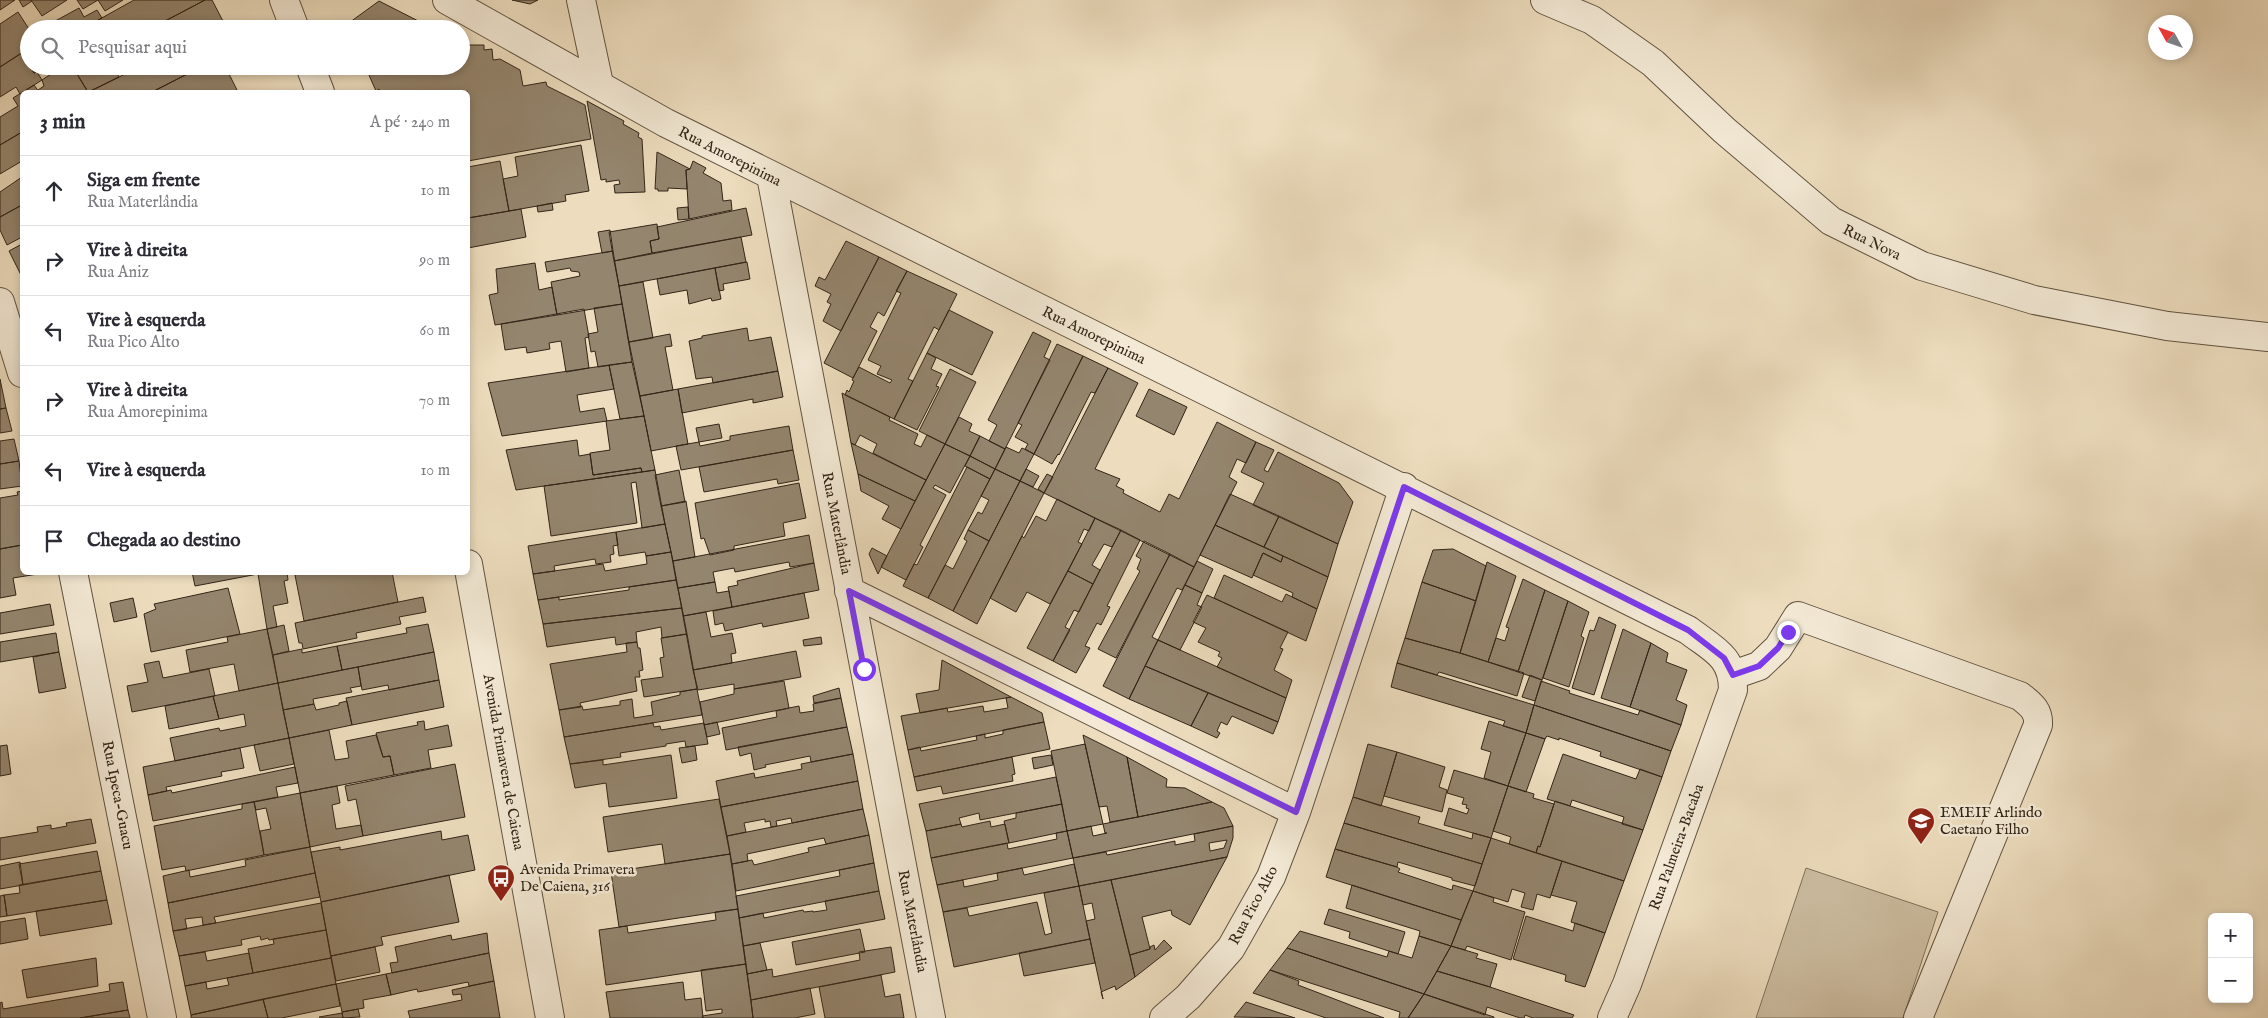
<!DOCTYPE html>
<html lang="pt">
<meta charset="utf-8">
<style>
body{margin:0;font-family:"IM FELL English",serif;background:#f2f2f3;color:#2b2b33}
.controls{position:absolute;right:15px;bottom:15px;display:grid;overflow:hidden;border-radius:8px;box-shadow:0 2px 8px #0003}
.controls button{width:45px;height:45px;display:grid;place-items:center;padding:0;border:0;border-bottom:1px solid #e1e1e2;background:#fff;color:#2b2b33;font:25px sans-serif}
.compass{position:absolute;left:2148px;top:15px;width:45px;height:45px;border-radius:50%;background:#fff;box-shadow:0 2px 8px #0003;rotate:310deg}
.stop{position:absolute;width:15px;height:15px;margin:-11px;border:4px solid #7c3aed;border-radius:50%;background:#fff}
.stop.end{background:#7c3aed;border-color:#fff;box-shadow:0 1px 5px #0008}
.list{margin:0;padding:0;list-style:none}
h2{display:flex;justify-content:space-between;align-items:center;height:65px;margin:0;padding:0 20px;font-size:21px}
h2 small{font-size:16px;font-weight:400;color:#7c7c81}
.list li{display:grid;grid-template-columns:32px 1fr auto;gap:15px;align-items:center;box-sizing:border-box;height:70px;padding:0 20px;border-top:1px solid #e1e1e2}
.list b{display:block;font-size:19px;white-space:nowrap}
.list p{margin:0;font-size:16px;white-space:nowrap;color:#7c7c81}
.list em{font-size:16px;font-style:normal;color:#7c7c81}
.icon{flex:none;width:28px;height:28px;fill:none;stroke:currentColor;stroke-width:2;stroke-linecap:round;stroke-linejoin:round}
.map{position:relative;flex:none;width:2268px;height:1018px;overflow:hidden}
.search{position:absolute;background:#fff;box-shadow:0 2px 8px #0003;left:20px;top:20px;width:450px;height:55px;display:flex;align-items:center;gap:12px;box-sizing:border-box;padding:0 18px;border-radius:28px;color:#7c7c81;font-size:19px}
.panel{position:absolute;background:#fff;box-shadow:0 2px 8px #0003;left:20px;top:90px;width:450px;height:485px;border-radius:8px}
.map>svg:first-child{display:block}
</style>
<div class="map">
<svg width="2268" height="1018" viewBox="0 0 2268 1018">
<rect width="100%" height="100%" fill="#edddbe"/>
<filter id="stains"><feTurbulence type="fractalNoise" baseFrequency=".004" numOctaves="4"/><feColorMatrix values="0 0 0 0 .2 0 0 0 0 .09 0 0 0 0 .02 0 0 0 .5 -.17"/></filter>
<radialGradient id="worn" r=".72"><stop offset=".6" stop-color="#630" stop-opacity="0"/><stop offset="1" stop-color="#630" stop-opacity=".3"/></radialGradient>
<!-- park -->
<path fill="#cdbea2" stroke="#80725c" d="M1806,868l132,44 -35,106h-147z"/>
<!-- building -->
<path fill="#94856e" stroke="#332517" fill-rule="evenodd" d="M0,0h15l-15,10z
M19,0h12l1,1 -9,6z
M31,0h36l-25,16z
M77,0h21l-15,9z
M98,0h25l-18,11z
M134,0h71l-55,29h-68z
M205,0h7l12,23 -10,6h-64z
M512,0h26l-8,4z
M379,1l55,28h-87l-1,-4z
M79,8l5,9 13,-7 5,8 -20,11h-32l-2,-4z
M18,12l11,17v19l-29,19v-43z
M465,38l1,7h18v5l8,-1 1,11 7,-1 20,11 3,16 23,-4 1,4 38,19 6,34 -123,22v-69h-88l-1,-3 -3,2 -11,-25h96v-27z
M29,48v16l-7,-11z
M22,53l7,13 5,7 3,-1 5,8 -22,14 -4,-7 -16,10v-30z
M30,66h14l-10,7z
M47,66h16l-11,7z
M63,66h9l16,26h-49l-1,-2 6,-4 -2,-6z
M78,66h35l6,11 -31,15 -14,-23z
M141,66h62l-51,26h-63z
M203,66h22l13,26h-86z
M34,85l5,7h-17v40l-22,13v-28l18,-11 -5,-8z
M587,101l37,20 -1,3 16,9 -1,4 4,2 3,53 -30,1 -1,-8 6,-1 -1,-4 -13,2v-3l-5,1z
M22,132v29l-22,13v-29z
M581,145l8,46 -24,4 1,6 -57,10 -6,-32 15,-3 -3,-19z
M657,152l33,17 -4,1 1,19 -19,-1v3h-10v-2h-3z
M500,161l9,50 -41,7v-51z
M693,161l13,7 -3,5 18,10 2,18 8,-1 1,10 -43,9 -3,-49 4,-1z
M22,177v28l-22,12v-25z
M552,203l1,7 -15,2 -1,-6z
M20,206l2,4v27l-15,8 -7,-15v-13z
M688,207l1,12 -11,1 -1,-12z
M746,208l6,27 -100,18 -2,-12 9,-2 -2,-12z
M521,209l5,28 -58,11v-30z
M657,224l2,15 -9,2 2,12 -38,8 -5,-29z
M610,230l3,21 -11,2 -4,-21z
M741,237l5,25 -127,24 -5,-25z
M846,241l33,16 -38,74 -18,-10 8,-17 -4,-2 4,-8 -16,-8 4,-9 6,3z
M22,244v30l-1,1 -12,-24z
M613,251l9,53 -65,11 -6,-33 29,-6 -1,-4 -8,-1 -1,-3 -23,4 -2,-10z
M879,257l28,14 -23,45 -6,-4 -8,15 7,4 -24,47 -29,-15z
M747,262l3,17 -27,5 1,6 -5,1 -4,-23z
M535,263l4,27 13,-3 5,28 -62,10 -6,-30 9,-2 -2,-24z
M715,268l6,31 -9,2 -1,-3 -22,6 -2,-14 -27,5 -3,-16z
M907,271l50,23 -18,36 -5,-3 -26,52 5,2 -19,38 -49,-24 2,-5 2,2 5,-11 -2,-1 7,-13 31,16 2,-3 -15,-6 4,-8 -13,-6 33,-67 -5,-2z
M643,282l10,56 -24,4 -10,-56z
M622,304l10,58 -34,5 -3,-16 -4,1 -3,-18 10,-2 -4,-24z
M584,309l5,28 -4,1 4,30 -23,4 -5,-31 -12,2 1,6 -23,4 -1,-6 -21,3 -4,-26z
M949,310l44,22 -21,43 -45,-22z
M747,328l2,13 22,-4 7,34 -65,12 -1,-6 -16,2 -7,-38 13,-3v-2z
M1033,332l18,9 -7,16 6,3 -45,89 -16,-8 8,-16 -9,-5z
M670,334l2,12 -7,1 8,43 -33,6 -11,-54z
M1057,344l26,12 -49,98 -9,-5 3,-5 -13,-7 7,-12 -4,-2z
M927,353l9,5 -5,11 11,5 -6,12 3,1 -22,43 -23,-11z
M1083,356l25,12 -13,25 -4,-1 -32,63 -1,-1 -6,10 -18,-10z
M632,362l12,54 -24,3 -11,-54z
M609,365l5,24 -37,6 3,17 24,-4 3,13 -105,15 -14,-53z
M1108,368l30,15 -43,86 25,10 -4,7 8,4 -1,3 37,19 9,-18 10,5 38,-77 39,20 -10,21 -9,-4 -8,18 8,5 -43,85 -150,-74z
M950,369l26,13 -31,62 -26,-13z
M778,371l5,26 -30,6v-4l-71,14 -4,-24z
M0,379l6,29 -6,1z
M678,389l10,55 -37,7 -11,-55z
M1149,389l38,18 -13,28 -38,-19z
M842,393l48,24 -1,3 29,14 -4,10 7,3 6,-12 18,9 -19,36 -53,-27 4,-9 -17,-9 -5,10 -4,-2z
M6,408l6,23 -12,2v-24z
M644,416l11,54 -13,2 -1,-4 -48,7 -3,-22 20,-3 -4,-29z
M959,417l13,7 -3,7 11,5 -10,20 -25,-12z
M719,424l3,14 -23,4 -3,-14z
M789,426l4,24 -112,20 -5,-24 23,-4 1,4 30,-6v-4z
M980,436l25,13 -10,20 -25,-13z
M14,439l5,22 -19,3v-23z
M577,440l2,16 11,-2 3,21 48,-7 1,4 -126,18 -10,-40z
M1256,442l18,8 -10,20 4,2 10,-20 61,31 14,19 -15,42 -85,-39 11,-22 -23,-11z
M851,443l75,37 -11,21 -57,-27z
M945,444l25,12 -20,37 -15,-8 -2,3 13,7 -26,50 3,2 -17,33 -25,-13z
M1006,447l13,6 3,-5 12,6 -14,27 -25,-12z
M793,450l6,30 -21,4 -1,-5 -73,13 -5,-25z
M970,456l25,13 -5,10 -25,-13z
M19,461l3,25 -22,3v-25z
M967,467l23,12 -62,119 -25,-12 11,-22 3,1z
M995,469l25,12 -31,60 -21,-11 10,-18 4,2 7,-14 -8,-4z
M1026,469l13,7 -6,11 -13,-6z
M655,470l10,54 -23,4 -6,-46 -5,1 6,40 -86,13 -7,-50z
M679,470l6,32 -24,4 -6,-31z
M858,474l57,27 -14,28 -19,-10 7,-13 -28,-15z
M1047,474l6,3 -9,16 -6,-4z
M1020,481l24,12 -67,131 -24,-13z
M799,483l7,35 -23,5 2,13 -51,10v4l-24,5 -6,-17 -3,1 -6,-36z
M22,491v54l-22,4v-51l18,-3 -1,-3z
M1230,494l49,22 -15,31 -49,-22z
M1057,499l38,19 -6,13 -5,-2 -6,13 4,2 -32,60 -23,-12 -11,20 -26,-14 32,-62 2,2 12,-22 10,5z
M686,501l9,56 -22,4 -12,-55z
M1279,516l59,28 -10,33 -64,-30z
M1095,518l26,12 -9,17 -8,-3 -12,21 8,5 -7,14 -25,-13z
M665,524l6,28 -25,4 -1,-4 -26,4 -3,-24z
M1215,525l68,31 -2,6 -18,-9 -11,25 -52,-23z
M968,530l21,11 -36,70 -25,-13 17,-33 8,4 14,-28 -3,-2z
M1121,530l19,10 -33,66 3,1 -9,18 -4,-2 -12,23 5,2 -14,25 -23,-12z
M616,532l2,13 -5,1 1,8 -4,1 1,7 -15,2 -1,-5 -41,7 1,5 -22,3 -5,-28z
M809,535l5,28 -24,4 -1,-5 -54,10 -1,-4 -21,4 2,10 -37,6 -5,-27z
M1144,541l26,13 -54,104 -18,-9 42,-78 -3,-2 4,-10 -5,-3z
M22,545v27l22,1 -31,5 3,17 -16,3v-49z
M872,548l15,8 -9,18 -9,-20z
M1453,549l33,17 -10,35 -54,-19 11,-32z
M671,552l5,28 -138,20 -5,-26 70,-10 2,7 42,-7 -1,-8z
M1263,553l18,9 2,-6 45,21 -11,32 -25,-12 1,-4 -40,-18z
M1170,554l24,13 -12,23 -5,-2 -25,49 6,3 -29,59 -26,-13z
M1197,561l16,8 -11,24 -17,-8z
M1487,562l29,14 -28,86 -28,-9z
M814,563l5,27 -87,17 -4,-20 10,-2 -1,-4z
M1068,571l25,13 -14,28 -5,-2 -9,17 5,3 -17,31 -26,-13z
M192,572h65l1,2 -63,12z
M263,572h24l1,8 -4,1 4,22 -15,3 4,21 -10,2 -9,-55z
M306,572h86l6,30 -94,19 -9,-46z
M1224,575l58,27 4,-8 31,15 -11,32 -92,-43z
M1523,579l22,11 -27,82 -30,-10 8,-24 9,3 4,-13 -3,-1z
M676,580l6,28 -139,16 -5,-24 21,-3v3l70,-10v-3z
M715,582l2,11 12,-2 3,16 -49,9 -5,-28z
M1422,582l54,19 -16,52 -55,-15z
M1185,585l17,8 -5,12 5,2 -22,43 -22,-10z
M228,588l12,46 -89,18 -7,-38 12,-5 -2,-5z
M1545,590l23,11 -26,79 -24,-8z
M804,593l5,25 -46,9 -1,-4 -37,8 -2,-8 -8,2 -2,-14z
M1207,595l81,37 -8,16 3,1 -9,21 18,10 -6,18 -69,-31 5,-9 -4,-2 2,-4 -22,-10 8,-14 -13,-6z
M423,597l3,15 -27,5 2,7 -45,9 1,5 -54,11 -1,-6h-3l-4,-20z
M133,598l4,19 -23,5 -4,-19z
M1568,601l21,11 -8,24 3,2 -15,49 -26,-9z
M50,604l4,21 -54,9v-21z
M682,608l5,26 -25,4 -1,-11 -25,5 1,10 -21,3 -1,-8 -68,10 -4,-23z
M706,612l5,25 21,-4 4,20 -5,1 1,9 -39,7 -10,-54z
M1599,617l17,8 -22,70 -22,-7 18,-58 4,1z
M428,624l6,28 -92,18 -5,-24 70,-13 -1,-5z
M284,625l5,26 -16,4 -6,-26z
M267,629l11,54 -39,8 -5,-27 -44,8 -4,-22 42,-8 -1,-5z
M1623,629l28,14 -21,64 -29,-9z
M56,633l3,19 -59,10v-20z
M687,634l10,55 -53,8 -3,-17 22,-3 -3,-19 4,-1 -3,-19z
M821,637l1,7 -18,2 -1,-6z
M1405,638l55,15 64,20 -7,23 -78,-24 -2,3 -40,-12z
M1158,640l128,58 -8,24 -133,-56z
M637,642l1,6h2l3,22 -4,1 1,6h-5l2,14 -57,12 1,4 -22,3 -9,-46 77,-12 -1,-9z
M1651,643l17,10 -2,9 21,8 -11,30 11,5 -6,20 -51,-18z
M337,646l5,24 -64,13 -5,-28 29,-6v4z
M796,651l5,26 -67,12v-5l-36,6 -5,-20z
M59,652l7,36 -27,5 -6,-36z
M434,652l5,28 -50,10 -1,-5 -26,5 -4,-23z
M942,660l69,37 -91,16 -4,-19 23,-4z
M159,661l4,17 46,-9 6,27 -83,16 -5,-26 21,-4 -4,-18z
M1397,663l137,42 -8,28 -23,-7 2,-5 -114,-34z
M1145,666l63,27 -17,33 -62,-27z
M358,667l3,19 -11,2 2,4 -39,7 1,5 -31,6 -5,-27z
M1530,675l12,5 -7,21 -13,-4z
M439,680l5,27 -92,18 -6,-27z
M784,681l5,27 -85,17 -4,-23 34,-8v-5z
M1541,681l29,10 -1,2 69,22 2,-5 41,15 -10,26 -137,-46z
M278,683l11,55 -114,23 -5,-23 49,-10 1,3 26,-5 -2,-12 -25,5 -6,-23z
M839,688l2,10 -27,5 -1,-7z
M697,689l5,26 -138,22 -5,-27 23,-4 1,4 37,-5v-4l12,-2 2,19 19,-3 -2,-13 29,-7v-3z
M1208,693l70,29 -5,12 -41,-18 -5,9 -6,-3 -4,9 3,2 -3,5 -26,-12z
M213,696l6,23 -50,10 -4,-23z
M1011,697l31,16 2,9 -136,28 -7,-34 46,-8 1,4 35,-6 1,6 24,-4 -2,-10z
M841,698l6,29 -121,23 -4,-22 55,-11 -1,-6 13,-3 10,-2 1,7 14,-2 -1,-7z
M347,701l5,24 -63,13 -6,-28 31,-6 2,6 23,-5v-2z
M1534,705l137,46 -9,26 -62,-21 1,-4 -42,-14v2l-12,-4 -2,3 -19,-6z
M424,721l1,9 23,-5 4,21 -24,4 3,18 -37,7 -4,-19 -7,1 -7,-24 42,-8 -1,-3z
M1489,721l37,12 -18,53 -24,-8 7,-26 -10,-3z
M717,722l3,12 -13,3 -3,-12z
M1044,722l6,27 -136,28 -6,-27 12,-3 1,4 56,-11 -1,-4 9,-2v4l18,-4v-4z
M653,723l1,4 6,-1 1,4 43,-7 4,21 -22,3 -1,-6 -19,3v2l-46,7 1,4 -51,7 -6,-27z
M847,727l6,27 -42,8 -1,-6 -45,9 1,2 -12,3 -3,-17 -11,3 -2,-9z
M329,730l6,30 14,-2 -3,-17 30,-6 7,22 7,-1 4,19 -94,18 -11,-55z
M1526,733l19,6 -19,53 -18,-6z
M1083,735l44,22 11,60 -28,5 -3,-16 -8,1z
M289,738l5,26 -34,7 -6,-26z
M1085,744l18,80 -36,7 -16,-80z
M1368,744l29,8 -16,54 -28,-9z
M7,745l4,29 -11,2v-30z
M695,746l2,14 -15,3 -3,-15z
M240,748l4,20 -23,4 1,4 -56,11 1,4 -19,4 -5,-28z
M1397,752l48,15 -6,20 8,3 -5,22 -58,-16z
M853,754l5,27 -137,26 -5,-26 38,-8 1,5 47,-9 -1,-5z
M1563,754l73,25 4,-10 22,8 -19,53 -21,-6 2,-7 -52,-17 -2,6 -23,-7z
M671,755l6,43 -68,9 -3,-24 -31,5 -5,-24 33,-4v5z
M1051,755l2,10 -19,4 -2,-11z
M1012,757l3,17 -3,1 1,6 -70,13 -2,-8 -24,5 -3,-14z
M1127,757l40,22 -1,8 19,1 27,14 -74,15z
M455,764l10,53 -102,19 -7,-37 -8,2 -3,-15z
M295,767l3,16 -22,4 2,10 -125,24 -5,-26 23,-5 1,3z
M1454,770l54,16 -17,52 -47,-13 5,-17 18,6 2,-5 -3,-1 1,-3 -5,-1 2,-6 -17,-5z
M1056,777l6,27 -82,16 -1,-7 -20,5 2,6 -35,7 -7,-27z
M858,781l5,28 -71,14 -1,-5 -15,3 1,5 -6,1 -1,-6 -5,1v-3l-21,4 2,9 -19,4 -6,-29z
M337,786l3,17 -8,2 4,24 25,-4 2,11 -53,11 -10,-54z
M1508,786l26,8 -1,4 21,6 -14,43 -2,-1 -2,7 -27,-9 2,-7 -18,-6z
M300,793l10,54 -46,8 -4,-24 11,-2 -5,-21 -10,2 -2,-8z
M1353,797l67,20 -2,6 54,16 1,-6 18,5 -9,26 -138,-41z
M719,799l11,55 -65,10 -3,-20 -54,8 -5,-35z
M1555,801l88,29 -19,51 -88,-28 2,-7 2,1z
M254,802l10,53 -78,16 -1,-5 -23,4 -8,-44 88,-17v-5z
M1212,802l12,6 9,18 -160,32 -6,-27 24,-5 2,10 14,-3h-2l-2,-9z
M1062,804l5,27 -58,12 -5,-22 12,-3v-5z
M863,809l6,26 -43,9 -2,-6 -77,16 1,7 -16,3 -5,-28z
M91,819l5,24 -96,17v-22l38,-6 -1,-5 14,-2v4l16,-3 -1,-3z
M990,821l1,6 14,-3 4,19 -78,15 -5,-27 35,-7 1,3z
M1344,823l138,41 -7,22 -23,-6v-2l-54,-16 -1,5 -62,-18z
M1233,826v12l-6,19 -148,29 -6,-28 33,-6 1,3 68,-14v4l20,-4 -1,-7zM1227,840l-3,8 -14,3 -1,-8z
M441,831l1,9 26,-5 7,35 -154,32 -10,-50 29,-5v3z
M1067,831l6,27 -136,27 -6,-27 76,-15 1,6 49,-10 -1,-6z
M869,835l5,28 -138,28 -4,-27 20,-4 2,5 55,-13 -1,-4z
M1491,838l71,23 -12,37 -13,-4 -4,16 -12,-3 4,-14 -13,-4 -4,13 -35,-11z
M310,847l5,26 -147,30 -5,-27 26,-6 1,7 56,-11 -1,-6z
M1335,849l62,18 3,2 -2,3 54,18 1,-5 20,6 -12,29 -135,-43z
M97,851l4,20 -78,14 -4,-21z
M730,854l8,55 -119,18 -8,-55z
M1227,857l-37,68 -18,-10 -1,-5 -29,7 8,32 -20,6 -19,-75z
M1562,861l62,20 -19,52 -34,-11 6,-20 -26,-7z
M20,862l3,23 -23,4v-23z
M874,863l5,28 -140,27 -3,-22 104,-20 -1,-6z
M1074,864l5,22 -136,26 -6,-27 26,-5 1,7 34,-7 -1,-7 25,-5 2,7z
M101,871l6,29 -100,16 -3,-21 16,-2 -1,-8z
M315,873l5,24 -106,20 2,6 -13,2 -1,-8 -17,2 2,10 -14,2 -5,-28z
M449,875l10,47 -78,15 2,8 -52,11 -10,-54z
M1111,880l24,97 -19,13 -1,-4 -14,6 2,7 -17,-78 9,-2 -3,-16 -9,2 -4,-19z
M1352,885l109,35 -10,26 -32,-10 1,-5 -74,-23z
M1079,886l11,53 -136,28 -11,-55 24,-4 2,8 68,-14 8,33 7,-2 -8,-40z
M879,891l6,28 -142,27 -4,-28 24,-5 1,5 39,-8 1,2 9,-1v1l14,-2 -2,-9z
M1473,891l21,7 -1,4 32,10 -14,48 -44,-14 -2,4 -14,-4z
M4,895l3,21 -7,1v-21z
M107,900l5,24 -72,12 -4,-25z
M321,903l5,27 -57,10 -1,-2 -7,2 -1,-4 -19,4 1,5 -63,11 -6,-25z
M738,909l8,55 -140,21 -7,-55 28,-4 1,7 88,-13 -1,-8z
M1329,909l76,23 -7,22 -49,-16 1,-6 -26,-8z
M1526,916l47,15 2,-8 30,10 -20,54 -20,-6 1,-6 -53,-16z
M25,918l3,21 -28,5v-22z
M860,929l5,23 -69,13 -4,-23z
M326,930l5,28 -78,15 -5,-24 26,-5 -1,-5z
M1300,931l87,26 2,-6 23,7 7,-22 32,10 -27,48 -137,-46z
M487,933l2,20 -97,20 -2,-10 8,-1 -3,-15 56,-12 1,5z
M1090,939l5,24 -71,13 -5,-23z
M1164,940l8,8 -37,29 -5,-22 20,-6v-2l4,-2 1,5z
M760,943l7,27 -20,4 -4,-28z
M1451,946l27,8 -2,4 21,6 -7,23 -53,-16z
M375,947l5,25 -44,9 -5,-25z
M891,947l4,25 -144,28 -4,-26 25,-5 1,8 87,-17 -1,-8z
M1287,948l137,46 -16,24h-9l1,-6 -130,-42z
M205,952l2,9 42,-8 4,20 -68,13 -6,-30z
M489,953l5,28 -25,5 -1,-4 -50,10 -1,-3 -26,6 -5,-21z
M96,958l2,28 -71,12 -5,-28z
M331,958l5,26 -145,31 -6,-29 21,-4 1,7 22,-4 -2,-7z
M746,964l7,54h-50l-1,-2 20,-3v-4l-16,2 -5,-41z
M1270,970l29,11 -1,4 86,33h-58l-73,-25z
M1437,971l53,16 84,28 -2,3h-39l-8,-3 -1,3h-4l-33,-11 -2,8 -61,-21z
M386,974l5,21 -28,5 1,8 -22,4 -6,-28z
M881,975l4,22 15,-3 4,24h-79l-6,-31z
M494,981l6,37h-90l-2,-7 54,-11 -1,-6 -8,1 -1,-5z
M123,982l5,28 -48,8h-80v-15l2,-1 1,7 107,-18 -1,-7z
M683,982l2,18 16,-2 2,20h-93l-4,-26z
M336,984l4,22 -58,12h-14l-5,-19z
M810,988l5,26 -20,4h-42l-2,-18z
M1424,994l70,23v1h-86z
M263,999l5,19h-77v-3z
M1246,1002l49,16 -61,-1z
M358,1009l2,8 -17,1 -1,-6z
M128,1010l2,8h-50z
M342,1013l1,5h-23l-1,-1z"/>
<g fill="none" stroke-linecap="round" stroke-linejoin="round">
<!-- minor casing -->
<g stroke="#625341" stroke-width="30">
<path id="minor" d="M284,0l11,29
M447,0l219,123 1022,507c25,19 45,26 45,60l-106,294 -15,34
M581,0l18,84
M1545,0l47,20 61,43 71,67 107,91 91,45 112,34 133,26 101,11
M310,66l10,26
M771,176l160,842
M0,302l22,71
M468,564l82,454
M73,572l89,446
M849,591l447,221
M1733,675l26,-9 19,-18 20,-32 222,80c11,9 19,14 18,29l-120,293
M1164,1018l24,-21 43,-49 40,-71 25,-65 108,-325"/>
</g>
<!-- minor -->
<use href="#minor" stroke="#f3e9d5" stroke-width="28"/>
</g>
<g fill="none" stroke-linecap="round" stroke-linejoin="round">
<!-- route -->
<path stroke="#7c3aed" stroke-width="6" d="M864,669l-15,-78 447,221 108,-325 284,143 36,28 9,17 26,-9 19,-18 10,-16"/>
</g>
<!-- icons -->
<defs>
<g id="school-pin" transform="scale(1.4375)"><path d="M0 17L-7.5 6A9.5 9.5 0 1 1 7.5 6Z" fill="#8f2418" stroke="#f3e9d5"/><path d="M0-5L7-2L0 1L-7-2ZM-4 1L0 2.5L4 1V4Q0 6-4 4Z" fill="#fff"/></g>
<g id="bus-pin" transform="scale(1.4375)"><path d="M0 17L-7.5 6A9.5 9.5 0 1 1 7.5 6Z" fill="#8f2418" stroke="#f3e9d5"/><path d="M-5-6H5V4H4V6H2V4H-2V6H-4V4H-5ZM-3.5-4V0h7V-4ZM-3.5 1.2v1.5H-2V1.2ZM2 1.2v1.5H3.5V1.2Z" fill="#fff"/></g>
</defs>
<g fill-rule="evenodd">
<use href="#school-pin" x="1921" y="821"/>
<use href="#bus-pin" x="501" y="878"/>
</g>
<g text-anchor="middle" stroke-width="5" stroke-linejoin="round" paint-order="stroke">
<!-- street labels -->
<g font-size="15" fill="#332517" stroke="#f3e9d5">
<text transform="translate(730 156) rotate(27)" y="5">Rua Amorepinima</text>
<text transform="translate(1872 242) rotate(26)" y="5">Rua Nova</text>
<text transform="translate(1094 335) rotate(26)" y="5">Rua Amorepinima</text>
<text transform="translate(837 523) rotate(79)" y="5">Rua Materlândia</text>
<text transform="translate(504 762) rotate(80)" y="5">Avenida Primavera de Caiena</text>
<text transform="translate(118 795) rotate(79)" y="5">Rua Ipeca-Guacu</text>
<text transform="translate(1676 847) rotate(-70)" y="5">Rua Palmeira-Bacaba</text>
<text transform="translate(1253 905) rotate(-62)" y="5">Rua Pico Alto</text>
<text transform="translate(913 921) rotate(79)" y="5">Rua Materlândia</text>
</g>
<!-- poi labels -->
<g font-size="15" fill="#332517" stroke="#f3e9d5" text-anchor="start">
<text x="1940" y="817">EMEIF Arlindo<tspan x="1940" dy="17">Caetano Filho</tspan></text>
<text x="520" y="874">Avenida Primavera<tspan x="520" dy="17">De Caiena, 316</tspan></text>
</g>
</g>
<rect width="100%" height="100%" filter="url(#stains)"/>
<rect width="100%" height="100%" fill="url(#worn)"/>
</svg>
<div class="controls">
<button>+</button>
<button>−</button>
</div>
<svg class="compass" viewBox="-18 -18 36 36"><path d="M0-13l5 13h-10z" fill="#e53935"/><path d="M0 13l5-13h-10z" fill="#7c7c81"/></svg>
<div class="stop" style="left:864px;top:669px"></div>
<div class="stop end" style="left:1788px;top:632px"></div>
<div class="search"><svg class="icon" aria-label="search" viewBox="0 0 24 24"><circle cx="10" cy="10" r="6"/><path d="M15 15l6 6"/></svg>Pesquisar aqui</div>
<section class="panel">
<h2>3 min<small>A pé · 240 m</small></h2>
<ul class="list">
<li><svg class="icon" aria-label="ahead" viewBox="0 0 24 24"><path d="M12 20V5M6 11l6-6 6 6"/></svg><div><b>Siga em frente</b><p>Rua Materlândia</p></div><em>10 m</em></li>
<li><svg class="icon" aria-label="right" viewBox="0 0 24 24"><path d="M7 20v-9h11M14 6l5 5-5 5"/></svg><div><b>Vire à direita</b><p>Rua Aniz</p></div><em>90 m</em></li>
<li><svg class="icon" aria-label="left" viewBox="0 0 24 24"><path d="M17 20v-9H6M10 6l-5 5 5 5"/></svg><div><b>Vire à esquerda</b><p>Rua Pico Alto</p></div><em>60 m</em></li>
<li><svg class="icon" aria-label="right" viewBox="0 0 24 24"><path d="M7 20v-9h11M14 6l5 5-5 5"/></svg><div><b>Vire à direita</b><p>Rua Amorepinima</p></div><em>70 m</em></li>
<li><svg class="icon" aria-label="left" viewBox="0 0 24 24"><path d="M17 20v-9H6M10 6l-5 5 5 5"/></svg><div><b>Vire à esquerda</b></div><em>10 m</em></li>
<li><svg class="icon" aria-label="arrive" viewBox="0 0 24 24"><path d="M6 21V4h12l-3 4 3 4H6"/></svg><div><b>Chegada ao destino</b></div></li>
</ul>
</section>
</div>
